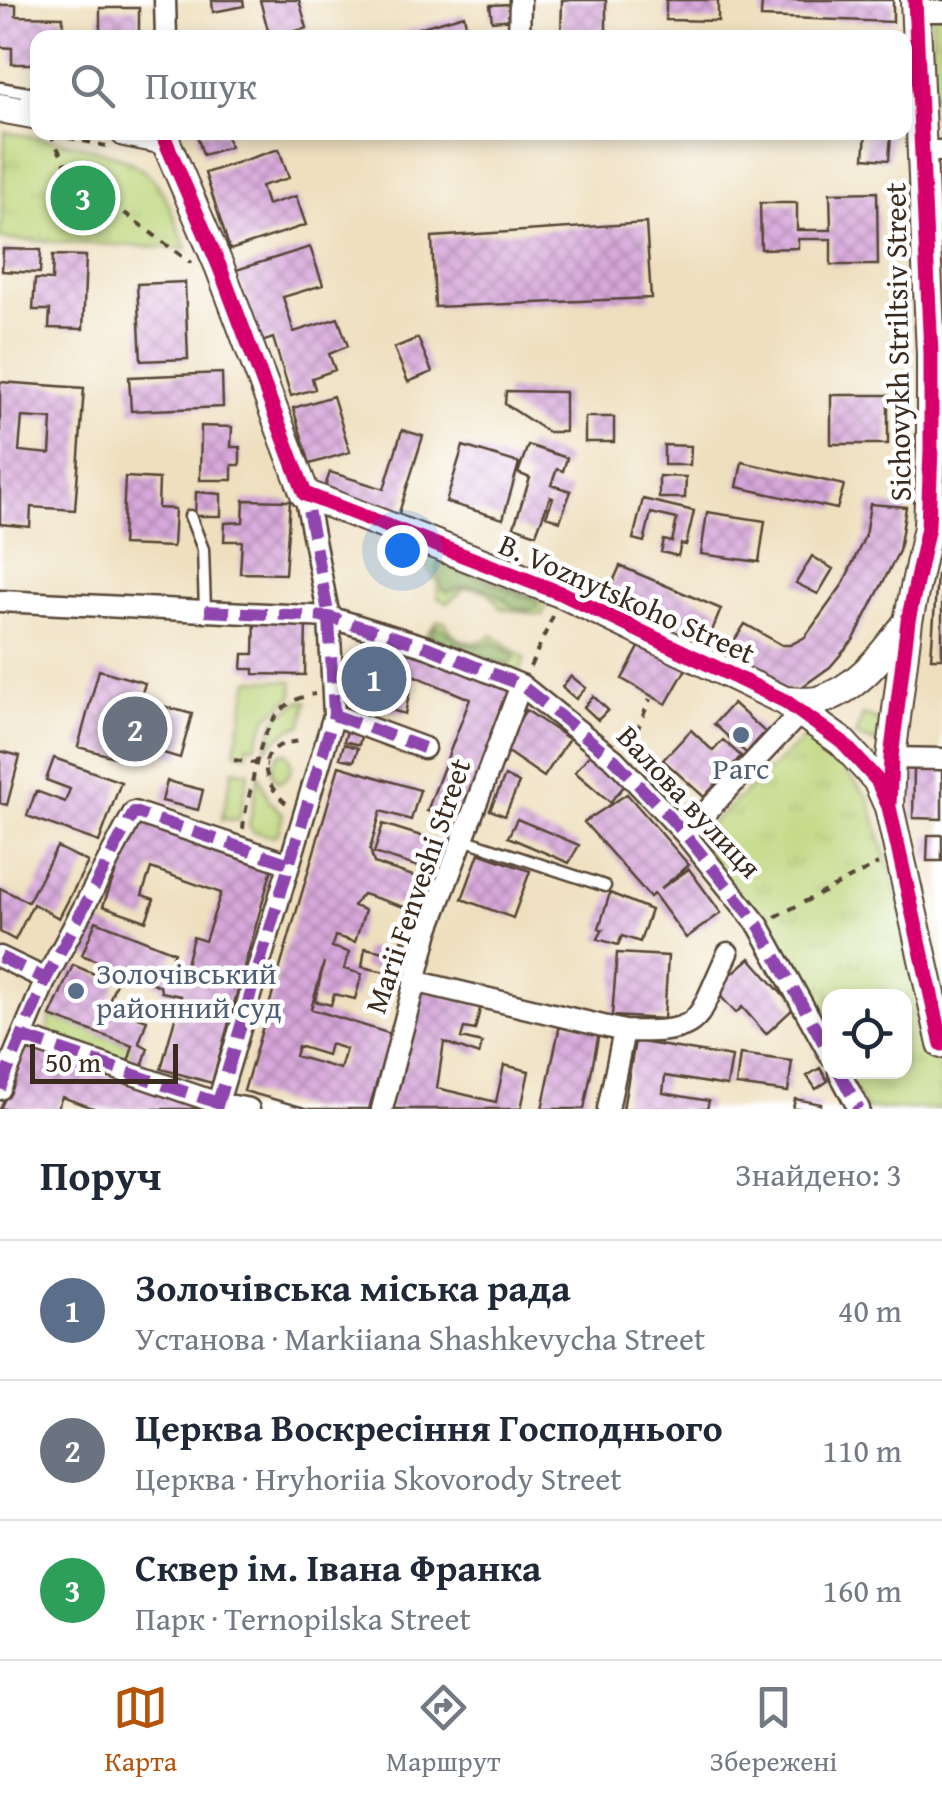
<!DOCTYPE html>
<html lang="uk">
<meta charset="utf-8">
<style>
body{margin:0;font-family:"Gentium Book Plus",serif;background:#f6f6f7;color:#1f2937}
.controls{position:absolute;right:30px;bottom:30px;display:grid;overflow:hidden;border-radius:20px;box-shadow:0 5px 15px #0003}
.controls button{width:90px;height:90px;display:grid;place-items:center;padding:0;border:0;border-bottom:2px solid #e0e1e3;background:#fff;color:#1f2937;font:50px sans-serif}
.scale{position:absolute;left:30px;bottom:25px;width:148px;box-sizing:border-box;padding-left:10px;border:5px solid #3b2a1e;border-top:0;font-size:28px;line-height:35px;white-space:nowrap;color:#3b2a1e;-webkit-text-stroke:8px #fff;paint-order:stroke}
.you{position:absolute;left:402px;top:550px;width:35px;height:35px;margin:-25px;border:8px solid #fff;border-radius:50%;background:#1a73e8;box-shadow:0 0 0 15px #1a73e833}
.badge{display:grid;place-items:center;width:65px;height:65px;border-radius:50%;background:#b45309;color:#fff;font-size:32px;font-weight:700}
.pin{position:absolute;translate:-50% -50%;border:5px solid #fff;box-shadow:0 2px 10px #0006}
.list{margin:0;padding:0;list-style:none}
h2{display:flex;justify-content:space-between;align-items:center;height:130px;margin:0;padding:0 40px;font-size:42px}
h2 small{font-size:32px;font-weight:400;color:#747a83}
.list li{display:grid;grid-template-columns:65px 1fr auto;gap:30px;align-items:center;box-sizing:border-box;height:140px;padding:0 40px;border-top:2px solid #e0e1e3}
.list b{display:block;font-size:38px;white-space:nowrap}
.list p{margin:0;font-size:32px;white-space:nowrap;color:#747a83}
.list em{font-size:32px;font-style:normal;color:#747a83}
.icon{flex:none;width:55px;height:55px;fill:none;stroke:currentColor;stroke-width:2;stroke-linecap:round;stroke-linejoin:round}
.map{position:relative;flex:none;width:942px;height:1109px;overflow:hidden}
.search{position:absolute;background:#fff;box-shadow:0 5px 15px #0003;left:30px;right:30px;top:30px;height:110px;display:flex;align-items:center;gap:25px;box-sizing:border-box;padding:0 35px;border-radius:20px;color:#747a83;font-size:38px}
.sheet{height:550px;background:#fff}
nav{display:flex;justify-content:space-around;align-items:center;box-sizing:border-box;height:140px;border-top:2px solid #e0e1e3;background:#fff;font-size:28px;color:#747a83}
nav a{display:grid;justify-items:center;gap:5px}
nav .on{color:#b45309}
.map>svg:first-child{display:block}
</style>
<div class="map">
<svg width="942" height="1109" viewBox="0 0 942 1109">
<defs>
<pattern id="forest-crowns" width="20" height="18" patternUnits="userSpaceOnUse" patternTransform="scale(2.5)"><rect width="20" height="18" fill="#96b66a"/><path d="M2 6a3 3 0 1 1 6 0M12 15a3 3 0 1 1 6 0" fill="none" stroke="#7c9457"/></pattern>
<pattern id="park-tufts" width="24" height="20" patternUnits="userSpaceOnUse" patternTransform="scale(2.5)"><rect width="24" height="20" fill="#bdd57a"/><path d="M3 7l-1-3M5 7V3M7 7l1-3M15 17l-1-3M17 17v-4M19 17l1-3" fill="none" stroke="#a3b769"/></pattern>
<pattern id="building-cross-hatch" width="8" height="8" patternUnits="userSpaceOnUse" patternTransform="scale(2.5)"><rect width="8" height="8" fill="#d8a8db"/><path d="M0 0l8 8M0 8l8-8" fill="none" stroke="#b089b1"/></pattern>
</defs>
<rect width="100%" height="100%" fill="#fff"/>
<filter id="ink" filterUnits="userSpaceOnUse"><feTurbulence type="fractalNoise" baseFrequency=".01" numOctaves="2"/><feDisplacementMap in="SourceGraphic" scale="20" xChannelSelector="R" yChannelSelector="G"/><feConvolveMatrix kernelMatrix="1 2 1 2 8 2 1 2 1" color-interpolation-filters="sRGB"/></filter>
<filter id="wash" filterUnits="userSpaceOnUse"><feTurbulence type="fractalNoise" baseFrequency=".0048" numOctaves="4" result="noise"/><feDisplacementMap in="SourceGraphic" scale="40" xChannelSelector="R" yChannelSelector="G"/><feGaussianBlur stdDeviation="2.25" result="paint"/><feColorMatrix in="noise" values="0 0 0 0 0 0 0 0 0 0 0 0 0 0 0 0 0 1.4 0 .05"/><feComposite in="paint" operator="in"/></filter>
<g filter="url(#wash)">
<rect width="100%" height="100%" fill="#eedfbe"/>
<!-- grass -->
<path fill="#bdd57a" stroke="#7c804c" stroke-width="2.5" d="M430,555l118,47 -6,13 -42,-7c-8,-16 -19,-23 -37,-19l-15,14 -10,-5 -1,-17 -11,-15z
M438,621l7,1c9,21 29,26 48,13l32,24 -7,15 -92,-39z
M249,680l44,1v15l-25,21 -13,29 -7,-1 -2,9 -11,-3z
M299,701h8l-5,24 -13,4 -24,20 11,-30z
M863,715l20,7 -7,21 -21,-8z
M286,752c9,10 6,27 -8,30 -10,-8 -6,-20 2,-29z
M233,769l16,3 -10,48 -17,-1z
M259,774l10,27 14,13 -5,19 -5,3 -19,-4 -5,-6z
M50,1016l83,30 -5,16 -80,-27z"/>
<!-- forest -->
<path fill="url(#forest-crowns)" stroke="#687044" stroke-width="2.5" d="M439,563l97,37 3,7c-38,16 -39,-40 -90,-15l-6,-2 -8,-26z
M437,626c22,11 26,27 56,16l21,13v5l-6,5 -10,-2 -63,-24 -4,-9z"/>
<!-- park -->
<path fill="url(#park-tufts)" stroke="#7c804c" stroke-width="2.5" d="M932,0h10v141h-7z
M5,132c45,9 125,14 153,53 13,19 20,44 29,64l-187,-10z
M812,731l57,68 59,200 14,82v28h-76l-24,-37h62v-76h-74l-1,55 -132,-215z"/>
<g id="blocks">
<!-- building -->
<path fill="url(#building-cross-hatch)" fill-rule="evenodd" d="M212,0h31l1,6 -31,6z
M260,0h39l8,28 -37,10z
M562,0h44v38h-45z
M666,0h52v21l-52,-1z
M762,0h131v22l-132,-5z
M512,4l2,15 -22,2 -2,-16z
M0,5h16v11l47,1v21h-25v26h-26v-16l-12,-1z
M100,8h39v30h-39z
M464,15l4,19 -14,4h-71z
M196,132h30l4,15 -27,8z
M866,133l25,2 -2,25 -25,-2z
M279,149l10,29 -28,8 6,19 29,-9 10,29 -76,25 -25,-77z
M877,192l1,73h-47v-26h-33v9l-37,1 -1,-46h37v27h34l-1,-37z
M646,223l5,75 -216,9 -3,-70z
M310,247l13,38 -40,12 11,35 44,-14 10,28 -19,8 6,16 -23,8 3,11 -24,7 -18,-58 -14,5 -23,-73z
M3,249l38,1 -1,23 -38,-2z
M53,255l33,1 -3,73 -34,-1 1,-18h-17l2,-31 17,1z
M185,282l3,77 -47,2 -4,-77z
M418,338l14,34 -24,10 -14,-34z
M222,373l1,34 -92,4 -2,-34z
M0,382l84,6 -9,122 -44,-3 -1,20 -30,-3zM22,417l30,2 -2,35 -31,-3z
M506,391l59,1v40h-17l-43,-28z
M831,395h57v49h-57z
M333,396l17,56 -40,12 -17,-56z
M585,417h29v25h-29z
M201,426l31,1 -1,20h9v18h-8v15h-32z
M402,430l21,6 -25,80 -75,-23 7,-21 54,17z
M528,445l39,13 -4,13 -6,-2 -6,16 20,6 -11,30 -14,-5 7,-18 -3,-1 -14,37 -22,-8 16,-48 -12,-5z
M664,445l27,1 -1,19h-26z
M463,446l56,17 -16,56 -57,-17z
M742,462l102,23 -7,24 -100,-22z
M659,476l27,1 -1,21h-26z
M125,477l34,2 -1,29 17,1 -2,38 -51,-2z
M196,492l25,2v22h-26z
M643,499l51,12 -8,34 -5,-1 -3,12 -17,-4 3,-12 8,2 5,-23 -26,-6 -7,29 -11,-3z
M244,500l46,1 -5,73 -45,-1 2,-32h-18l1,-18 18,-1z
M870,504l36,3 -7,44 -45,88 -24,28 -31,22 -17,2 -58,-35 21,-32 37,21h8l15,-8 38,-53 22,-48z
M707,512l58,9 -6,41 -58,-8z
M812,556l21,13 -15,25 -22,-11z
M620,566l101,43 -16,39 -101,-46z
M942,570v88h-11l6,-83z
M255,617l51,1 -1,57 -51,-1v-5h-12l1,-15h11z
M368,642l92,25 54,21 -51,135 -36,-12 43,-112 -57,-24 -8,39 -54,-15z
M642,642l45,25 -21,37 -44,-25z
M99,670l46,13 -5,17 52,14 -12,44 -50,-15 -5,17 -47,-13z
M571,676l15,12 -10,11 -14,-12z
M593,696l15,14 -10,10 -14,-13z
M733,703l32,29 -19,21 -32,-29z
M526,710l43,29 -25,38 -44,-30z
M348,728l14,4 -3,13 -15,-4z
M691,730l22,21 10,-11 18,16 -37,41 -41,-37z
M344,744l14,4 -4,13 -14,-3z
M0,751l20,5 -13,49 -7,-2z
M591,753l35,31 -16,18 -35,-30z
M54,758l67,24 -22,60 -72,-26 9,-25 29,11 5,-13 -24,-9z
M339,766l81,24 -9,30 -30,-9 -11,38 4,14 69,23 -10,30 -70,-22 -10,12 12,4 -10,32 -20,-6 -3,11 17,5 -5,17 18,5 -7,25 -21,-5 -3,11 -16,-4 9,-39 -13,47 80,25 -22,75h-60l-65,-18zM330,1044l16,5 -6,20 -45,-13 3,-10 29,9z
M914,769l28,1v49l-29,-1z
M505,776l14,7 -14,33 -15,-6z
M167,781l36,9 -5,20 -36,-9z
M627,794l62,71 -29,24 29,-20 32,44 -35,25 -32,-44 -4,3 -66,-75z
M136,816l136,52 -60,215 -51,-14 20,-73 -20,-4 -1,-6 -78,-31 14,-34 78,31 -6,16 16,4 9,-35 12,4 16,-48 -70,-25 -9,27 12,4 -8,22 -43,-15z
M517,819l62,26 -10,18 -61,-26z
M383,824l67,21 -9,29 -67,-21z
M928,835h14v26h-15z
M57,847l31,15 -29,56 -26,-14 -18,36 -15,-8v-44l28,14z
M479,853l51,18 -17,47 -51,-19z
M610,893l41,17 -11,32 -18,-6 -4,9 -20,-6 5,-10 -4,-1z
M402,940l19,3 -12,34 -47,-10 3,-19 34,7z
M617,953l51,3 -4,63 -52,-3z
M750,958l44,50 -28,26 -24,-27 -6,6 -22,-24z
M73,965l43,18 -9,23 40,14 -8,23 9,5 -6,19 -14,-5 5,-16 -83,-30z
M421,989l60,16 -6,25 -11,-2 -3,10 21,5 -3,12 -35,-13 -7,46 59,14 8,-37 25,6 -8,38h-133z
M561,1020l39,8 -16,81h-42z
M635,1041l97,16 -5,29 -62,-10 -2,17 46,8 -2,8h-84z
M28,1048l181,61h-113l-34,-12 -5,12h-57z
M740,1054l52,7 -4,31 -52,-7z
M820,1068l8,13 -12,8 -9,-13z
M795,1099l26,5 -1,5h-27z"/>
</g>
</g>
<g filter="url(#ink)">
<use href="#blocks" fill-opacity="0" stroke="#564536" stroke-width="2.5"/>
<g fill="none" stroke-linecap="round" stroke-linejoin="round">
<!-- lane casing -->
<g stroke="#564536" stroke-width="15">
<path id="lane" d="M0,88l29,5 -4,20
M190,516l13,33 2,62
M463,839l142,47"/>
</g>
<!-- street casing -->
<g stroke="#564536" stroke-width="25">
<path id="street" d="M165,0l1,38
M915,11h27
M519,38l1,-38
M922,151h20
M0,601l329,16 98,30 94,38 94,75 70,74 74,92 71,129
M334,715l90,33
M891,758l51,1
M685,834l116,-122
M0,957l46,22
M414,981l210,50
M23,1037l195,66 31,6
M839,1072l20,37
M0,1089l46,-110 88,-167 153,51
M216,1109l118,-394 -5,-98 -24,-123
M382,1109l46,-178 93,-246
M608,1109l16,-78c82,2 71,-8 104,-78"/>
</g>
<!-- secondary casing -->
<g stroke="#564536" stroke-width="32">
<path id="secondary" d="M915,0l16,354v95l-3,78 -20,94 -17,137 -2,49 53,237
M0,108l38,7
M125,132l40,8 55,128 85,226 258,100 222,107 57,41 35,38 12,27
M785,701c10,0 23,2 32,0 41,-11 66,-47 90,-78"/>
</g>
<!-- path -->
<path stroke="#564536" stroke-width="4" stroke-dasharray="8 8" stroke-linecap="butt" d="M50,133l19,38 122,92
M52,134l54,12
M530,667l23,-51
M627,744l9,-11 14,-34
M234,760l33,5
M286,803c-16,-13 -33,-43 -7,-57 6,-4 18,-4 25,-6
M243,829c1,-15 6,-31 9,-46 8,-39 17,-82 63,-89
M775,917l103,-53"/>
<!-- lane -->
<use href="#lane" stroke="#fff" stroke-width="10"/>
<!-- street -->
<use href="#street" stroke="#fff" stroke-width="20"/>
<!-- secondary -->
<use href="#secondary" stroke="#fff" stroke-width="28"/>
<!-- quiet -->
<path stroke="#8e44ad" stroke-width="12" stroke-dasharray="25 12" stroke-linecap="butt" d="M205,611l124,6 98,30 94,38 94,75 70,74 74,92 71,129
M334,715l90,33
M0,957l46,22
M23,1037l195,66
M839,1072l20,37
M0,1089l46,-110 88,-167 153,51
M216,1109l118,-394 -5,-98 -24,-123"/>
<!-- cycleway casing -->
<g stroke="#fff" stroke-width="21">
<path id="cycleway" d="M915,0l16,354v95l-3,78 -20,94 -17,137 -2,49 53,237
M165,132v8l55,128 85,226 258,100 222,107 57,41 35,38 12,27"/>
</g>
<!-- cycleway -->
<use href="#cycleway" stroke="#d6006c" stroke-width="15"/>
</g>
</g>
<!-- markers -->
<g fill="#5c6f8a" stroke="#fff" stroke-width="4">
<circle cx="741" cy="735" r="10"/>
<circle cx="76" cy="991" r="10"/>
</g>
<g text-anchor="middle" stroke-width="9" stroke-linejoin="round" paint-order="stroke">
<!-- street labels -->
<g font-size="30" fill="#3b2a1e" stroke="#fff">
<text transform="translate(898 342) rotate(-91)" y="10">Sichovykh Striltsiv Street</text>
<text transform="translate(627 599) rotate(24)" y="10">B. Voznytskoho Street</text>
<text transform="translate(689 802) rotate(47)" y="10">Валова вулиця</text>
<text transform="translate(418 886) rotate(-71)" y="10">Marii Fenveshi Street</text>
</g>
<!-- service labels -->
<g font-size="30" fill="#4e5e75" stroke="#fff">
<text x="741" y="779">Рагс</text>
<text x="96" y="984" text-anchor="start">Золочівський<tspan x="96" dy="34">районний суд</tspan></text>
</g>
</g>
</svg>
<div class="controls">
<button><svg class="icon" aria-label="locate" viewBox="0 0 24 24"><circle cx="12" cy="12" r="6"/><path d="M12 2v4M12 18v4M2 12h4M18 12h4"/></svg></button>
</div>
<div class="scale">50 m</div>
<div class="you"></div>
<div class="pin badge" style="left:374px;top:679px;background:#5c6f8a">1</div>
<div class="pin badge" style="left:135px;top:729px;background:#6b7280">2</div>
<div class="pin badge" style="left:83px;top:198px;background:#2e9e5b">3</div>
<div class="search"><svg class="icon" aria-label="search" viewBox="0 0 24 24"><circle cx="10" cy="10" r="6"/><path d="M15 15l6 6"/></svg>Пошук</div>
</div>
<section class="sheet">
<h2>Поруч<small>Знайдено: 3</small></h2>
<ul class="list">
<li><span class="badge" style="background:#5c6f8a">1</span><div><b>Золочівська міська рада</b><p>Установа · Markiiana Shashkevycha Street</p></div><em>40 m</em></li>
<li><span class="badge" style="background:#6b7280">2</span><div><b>Церква Воскресіння Господнього</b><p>Церква · Hryhoriia Skovorody Street</p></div><em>110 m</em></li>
<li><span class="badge" style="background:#2e9e5b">3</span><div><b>Сквер ім. Івана Франка</b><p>Парк · Ternopilska Street</p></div><em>160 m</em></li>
</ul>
</section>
<nav>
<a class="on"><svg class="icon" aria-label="map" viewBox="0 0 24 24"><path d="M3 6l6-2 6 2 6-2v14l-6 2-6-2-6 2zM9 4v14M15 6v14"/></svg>Карта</a>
<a><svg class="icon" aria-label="directions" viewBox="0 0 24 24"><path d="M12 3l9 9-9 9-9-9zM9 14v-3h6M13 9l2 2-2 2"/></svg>Маршрут</a>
<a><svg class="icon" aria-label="saved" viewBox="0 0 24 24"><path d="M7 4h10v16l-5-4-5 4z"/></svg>Збережені</a>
</nav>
